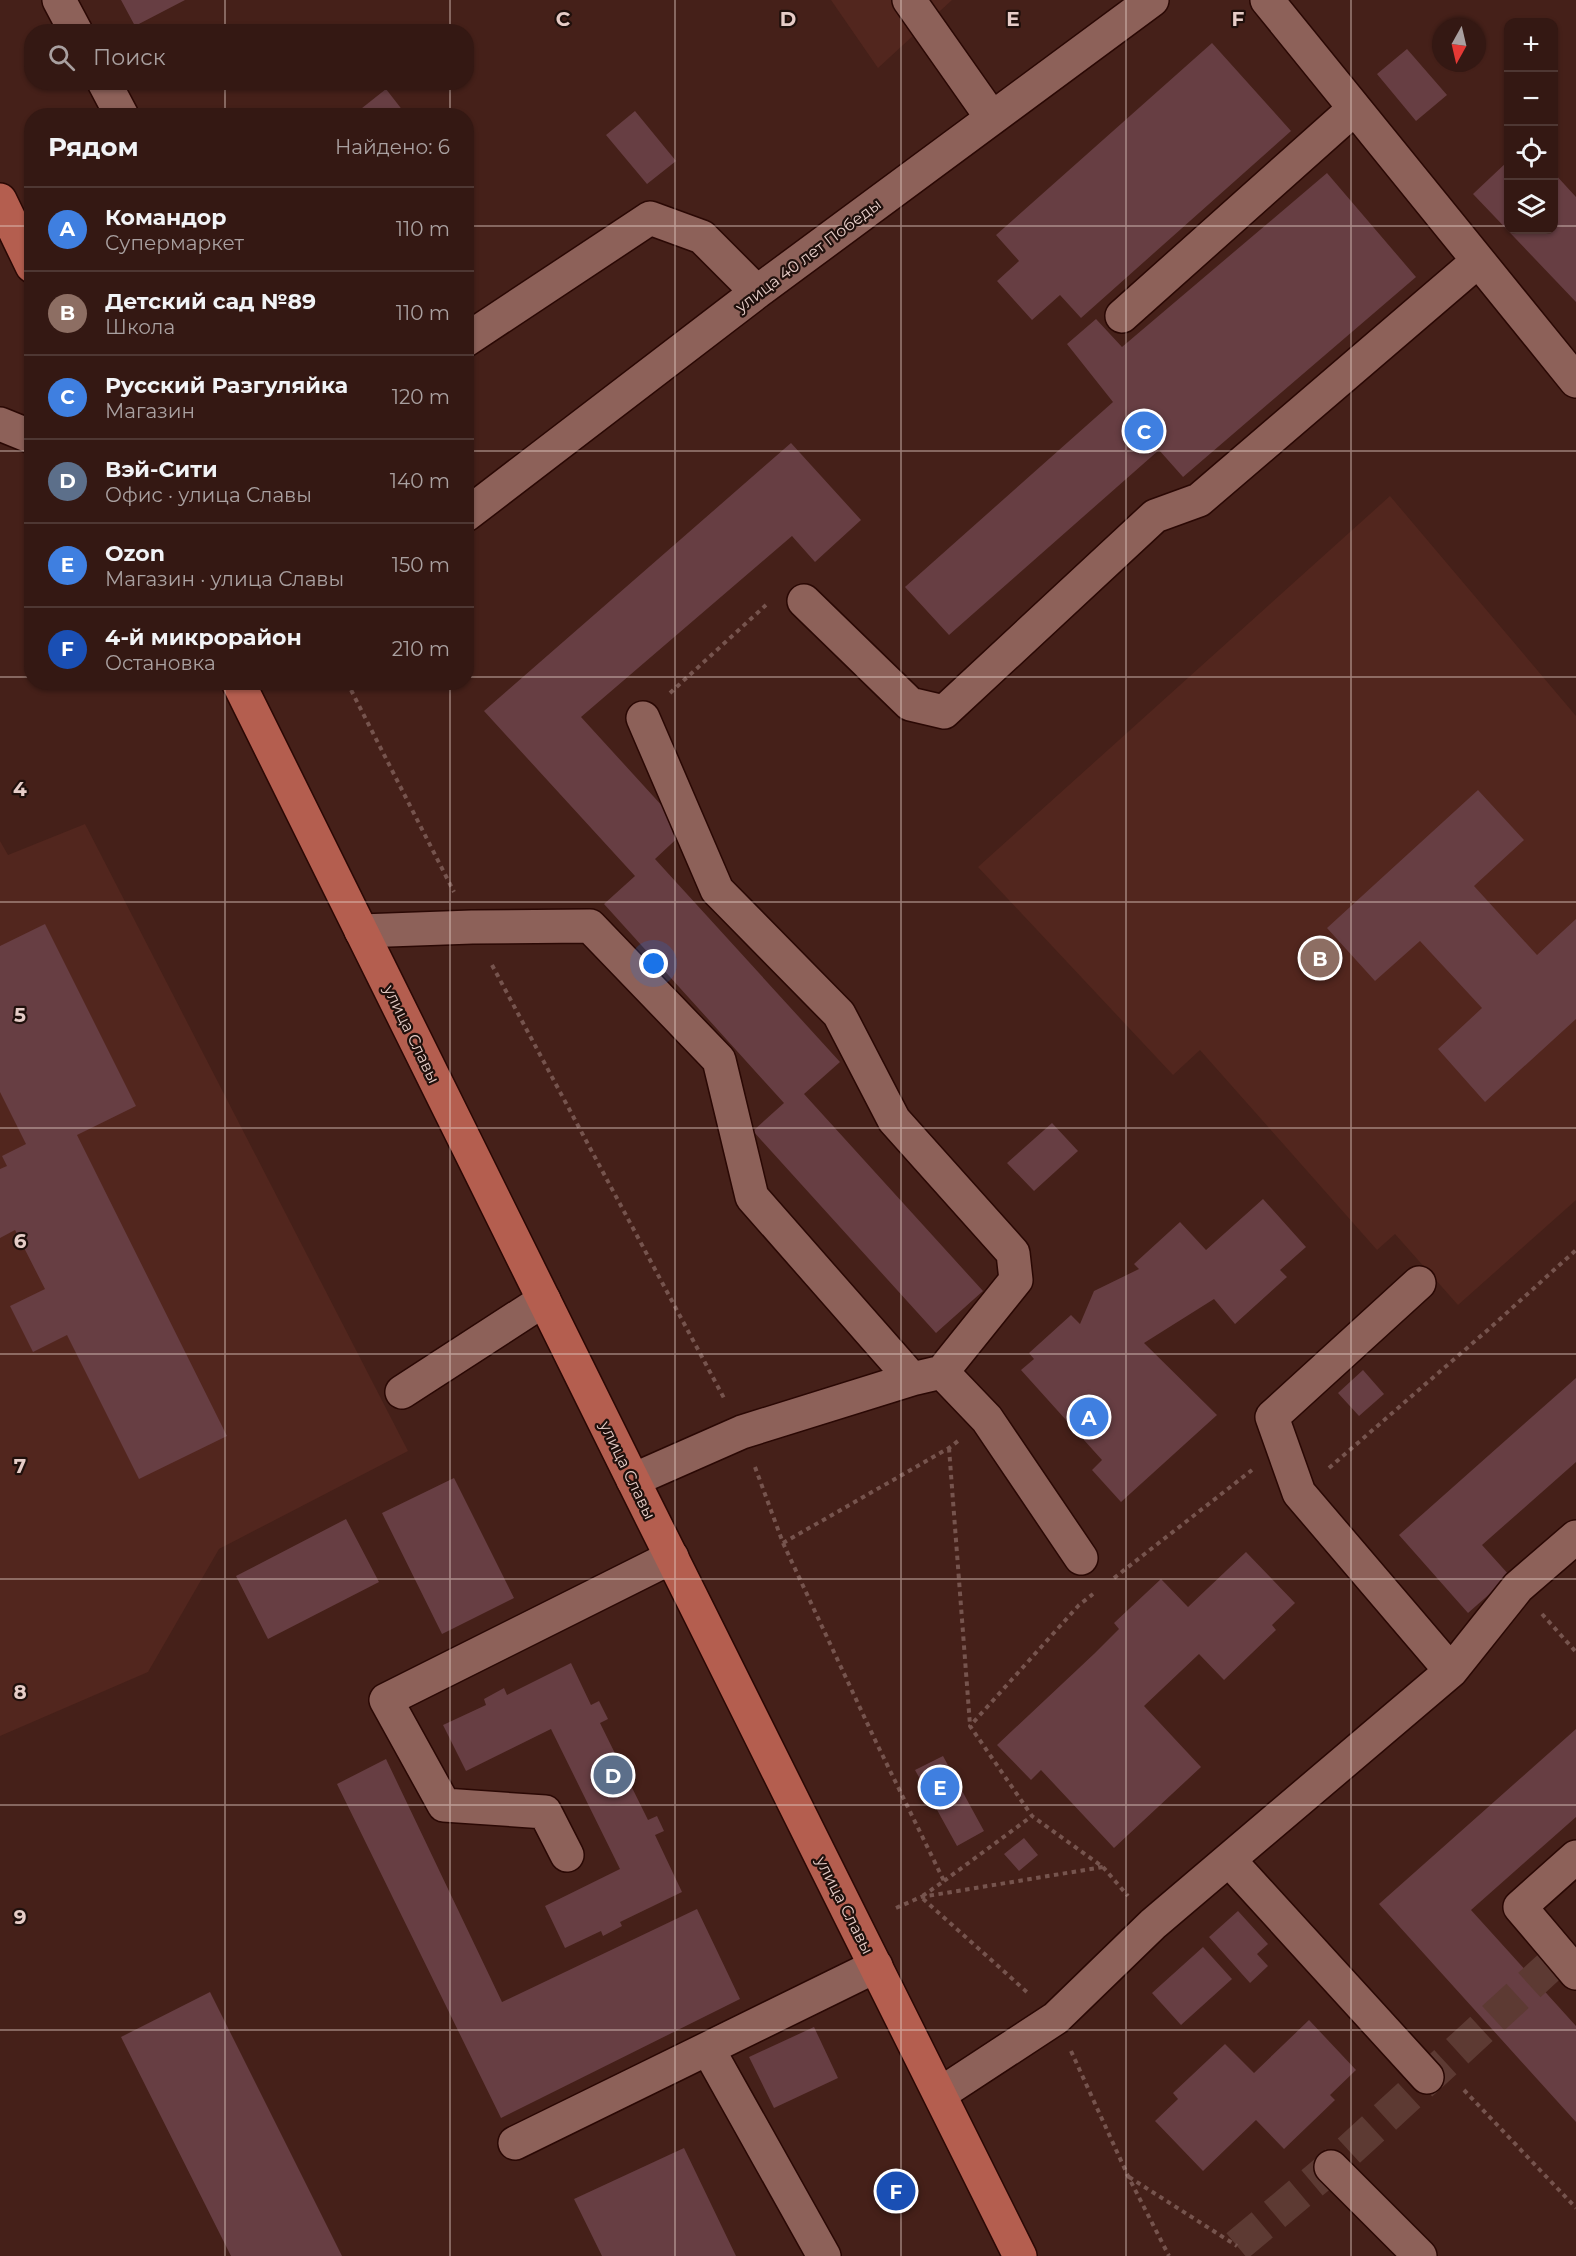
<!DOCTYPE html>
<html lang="ru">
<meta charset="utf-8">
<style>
body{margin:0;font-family:Montserrat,sans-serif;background:#3c211c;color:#f1f3f6}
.controls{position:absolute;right:18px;top:18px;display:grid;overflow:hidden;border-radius:12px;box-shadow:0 2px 4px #0004}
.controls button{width:54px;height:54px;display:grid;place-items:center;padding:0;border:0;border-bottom:2px solid #4e3733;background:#341813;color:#f1f3f6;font:30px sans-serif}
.compass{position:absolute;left:1432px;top:18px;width:54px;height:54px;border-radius:50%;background:#341813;box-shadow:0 2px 4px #0004;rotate:188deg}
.you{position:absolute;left:654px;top:964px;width:21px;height:21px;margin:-15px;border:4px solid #fff;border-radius:50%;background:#1a73e8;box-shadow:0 0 0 9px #1a73e833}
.badge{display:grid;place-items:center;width:39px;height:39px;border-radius:50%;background:#0b8043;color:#fff;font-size:20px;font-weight:700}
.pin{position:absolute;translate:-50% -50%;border:3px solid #fff;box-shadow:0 2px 6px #0006}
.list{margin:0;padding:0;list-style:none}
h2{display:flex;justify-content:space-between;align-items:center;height:78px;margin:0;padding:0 24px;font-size:26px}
h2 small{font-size:20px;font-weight:400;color:#a9a0a0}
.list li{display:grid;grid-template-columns:39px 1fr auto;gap:18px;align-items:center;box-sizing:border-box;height:84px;padding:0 24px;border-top:2px solid #4e3733}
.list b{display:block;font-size:22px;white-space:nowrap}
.list p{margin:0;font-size:20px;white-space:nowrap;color:#a9a0a0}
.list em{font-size:20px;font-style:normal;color:#a9a0a0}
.icon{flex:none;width:33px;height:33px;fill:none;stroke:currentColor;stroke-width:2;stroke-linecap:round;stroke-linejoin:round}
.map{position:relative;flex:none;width:1576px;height:2256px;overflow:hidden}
.search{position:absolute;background:#341813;box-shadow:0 2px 4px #0004;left:24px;top:24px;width:450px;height:66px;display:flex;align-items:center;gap:15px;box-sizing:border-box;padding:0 21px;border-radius:24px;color:#a9a0a0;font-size:22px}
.panel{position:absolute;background:#341813;box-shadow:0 2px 4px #0004;left:24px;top:108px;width:450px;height:582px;border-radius:24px}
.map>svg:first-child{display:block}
</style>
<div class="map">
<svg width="1576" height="2256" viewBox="0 0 1576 2256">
<rect width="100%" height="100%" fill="#452019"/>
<!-- built -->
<path fill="#52261e" d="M831,0h121l-74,68z
M1390,496l186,220v484l-118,105 -63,-71 -18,16 -177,-200 -27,25 -195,-208z
M85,824l323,627 -189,98 -71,123 -148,64v-895l8,14z"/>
<!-- building -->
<path fill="#673e43" d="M121,0h64l-50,26z
M1212,43l79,88 -210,187 -21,-23 -28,25 -35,-39 22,-20 -23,-26z
M1407,49l40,46 -31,26 -39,-47z
M386,89l21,27h-55z
M635,111l41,50 -29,23 -41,-49z
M1508,161v69h46v-57l22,24v105l-103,-108z
M1327,173l89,104 -233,200 -24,-27 -210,185 -44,-48 208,-185 -46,-58 29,-25 26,28z
M791,443l70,77 -46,42 -23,-26 -211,181 104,114 -30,28 185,203 -36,32 179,197 -47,42 -183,-202 31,-28 -180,-199 31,-28 -151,-165z
M1478,790l46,50 -50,46 63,69 39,-36v100l-91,83 -47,-53 44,-41 -62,-67 -45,40 -48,-53z
M45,924l91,182 -59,29 150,301 -88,43 -72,-144 -34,17 -23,-46 35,-17 -30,-59 -15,8v-69l7,-3 -5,-10 24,-12 -26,-52v-146z
M1052,1123l26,28 -44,40 -27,-28z
M1263,1199l43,48 -26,23 7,7 -52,47 -21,-25 -70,44 73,72 -96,87 -29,-32 10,-10 -81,-90 13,-11 -5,-6 42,-38 9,9 14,-33 45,-22 -5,-5 46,-42 26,28z
M1363,1370l21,24 -25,22 -21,-23z
M1576,1378v84l-94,83 28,31 -42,37 -69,-78z
M454,1478l60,120 -72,36 -60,-121z
M346,1519l33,63 -111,57 -32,-63z
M1246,1552l49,51 -23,22 4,5 -52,50 -25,-26 -55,52 57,61 -87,81 -73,-78 -10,10 -34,-35 98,-92 24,-24 -5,-6 47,-44 27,28z
M571,1663l20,42 8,-4 9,18 -8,4 48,97 9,-4 7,15 -9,4 27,57 -62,30 2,4 -19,10 -2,-5 -36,17 -20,-42 75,-37 -69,-140 -85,42 -23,-46 43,-20 -2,-6 20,-11 3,7z
M1576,1729v88l-105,93 105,116v96l-197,-218z
M943,1756l41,75 -27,15 -42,-76z
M386,1759l116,243 195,-93 43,90 -239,119 -164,-334z
M1024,1838l14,17 -19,16 -15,-17z
M1238,1911l30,33 -11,10 11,12 -18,17 -41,-46z
M1203,1947l29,32 -51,46 -29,-32z
M210,1992l132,264h-111l-110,-219z
M1309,2020l47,50 -26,25 5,5 -51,49 -28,-29 -53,51 -48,-50 23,-22 -5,-6 52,-49 29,29z
M814,2027l24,51 -64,30 -25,-51z
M684,2148l52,108h-134l-28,-57z"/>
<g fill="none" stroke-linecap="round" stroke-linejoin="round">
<!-- minor-tunnel -->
<path stroke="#5d3a33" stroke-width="33" stroke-dasharray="33 16" stroke-linecap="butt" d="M1237,2246l94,-79 230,-211"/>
<!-- minor casing -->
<g stroke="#2a0804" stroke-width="36">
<path id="minor" d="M59,0l17,32
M909,0l83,118
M1267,0l309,381
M104,82l18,34
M1122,316l232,-207
M466,340l184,-122 52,19 55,55
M0,424l32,13
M466,515l291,-223 395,-292
M804,601l106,103 34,8 211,-196 44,-16 279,-239
M361,931l111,-4 118,-1 129,134 33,137 160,182
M1419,1283l-147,134 27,76 152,178
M942,1372l45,47 94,139
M402,1392l142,-92
M633,1480l109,-48 170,-53 30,-7 74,-92 -3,-27 -119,-133 -55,-106 -122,-124 -74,-172
M567,1855l-22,-43 -101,-7 -58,-105 286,-143
M1576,1857l-56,50 56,66
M1229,1860l198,217
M708,2049l116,207
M940,2094l116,-76 97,-94 298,-253 67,-84 58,-50
M515,2143l361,-177
M1331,2167l89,89"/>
</g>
<!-- major casing -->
<g stroke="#2a0804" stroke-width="36">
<path id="major" d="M0,200l32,66
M238,682l395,798 387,776"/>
</g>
<!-- path -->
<path stroke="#76544e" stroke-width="4" stroke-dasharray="4.5 4.5" stroke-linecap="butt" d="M347,682l107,210
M670,693l96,-88
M492,965l233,435
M949,1448l21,277
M755,1467l28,76 93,199 68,139 -23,16 107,96
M1329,1468l161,-140 86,-78
M783,1543l166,-95 9,-7
M1114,1578l138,-108
M1542,1614l34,38
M1103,1867l25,29
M944,1881l88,-65
M896,1908l25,-11 182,-30 -71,-51 -62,-90 109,-121 14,-11
M1071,2051l57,125 41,80
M1464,2090l112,118
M1129,2177l108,69"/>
<!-- minor -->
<use href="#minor" stroke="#8d6159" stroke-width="33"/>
<!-- major -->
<use href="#major" stroke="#b45e4f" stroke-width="33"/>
</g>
<!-- grid -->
<path fill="none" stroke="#e6cdc8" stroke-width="1.5" stroke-opacity="0.55" d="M225,0v32M450,0v32M675,0v2256M901,0v2256M1126,0v2256M1351,0v2256M225,82v34M450,82v34M0,226h32M466,226h1042M1554,226h22M0,451h32M466,451h1110M0,677h32M466,677h1110M225,682v1574M450,682v1574M0,902h1576M0,1128h1576M0,1354h1576M0,1579h1576M0,1805h1576M0,2030h1576"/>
<g text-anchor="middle" stroke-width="4.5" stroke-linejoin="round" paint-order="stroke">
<!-- street labels -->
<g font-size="16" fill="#e6cdc8" stroke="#20100c">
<text transform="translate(808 255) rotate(-37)" y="6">улица 40 лет Победы</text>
<text transform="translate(412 1034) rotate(64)" y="6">улица Славы</text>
<text transform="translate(628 1470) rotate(64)" y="6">улица Славы</text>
<text transform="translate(845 1905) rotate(63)" y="6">улица Славы</text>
</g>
</g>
<g font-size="20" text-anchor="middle" font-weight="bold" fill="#e6cdc8" stroke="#20100c" stroke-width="4.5" stroke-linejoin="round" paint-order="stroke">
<text x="563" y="26">C</text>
<text x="788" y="26">D</text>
<text x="1013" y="26">E</text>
<text x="1238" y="26">F</text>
<text x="20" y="796">4</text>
<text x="20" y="1022">5</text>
<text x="20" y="1248">6</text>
<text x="20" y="1473">7</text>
<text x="20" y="1699">8</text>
<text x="20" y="1924">9</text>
</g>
</svg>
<div class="controls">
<button>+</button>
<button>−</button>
<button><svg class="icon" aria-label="locate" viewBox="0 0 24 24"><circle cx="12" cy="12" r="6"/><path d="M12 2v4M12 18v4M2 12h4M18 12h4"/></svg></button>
<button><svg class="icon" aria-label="layers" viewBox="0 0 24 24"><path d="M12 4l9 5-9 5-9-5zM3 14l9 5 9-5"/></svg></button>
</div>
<svg class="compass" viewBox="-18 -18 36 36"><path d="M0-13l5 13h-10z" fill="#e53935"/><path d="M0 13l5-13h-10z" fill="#a9a0a0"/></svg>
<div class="you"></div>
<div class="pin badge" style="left:1089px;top:1417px;background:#3f7fe0">A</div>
<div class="pin badge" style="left:1320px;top:958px;background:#8d6e63">B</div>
<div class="pin badge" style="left:1144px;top:431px;background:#3f7fe0">C</div>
<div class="pin badge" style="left:613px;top:1775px;background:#5c6f8a">D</div>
<div class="pin badge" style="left:940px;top:1787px;background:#3f7fe0">E</div>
<div class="pin badge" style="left:896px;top:2191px;background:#1a4fb4">F</div>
<div class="search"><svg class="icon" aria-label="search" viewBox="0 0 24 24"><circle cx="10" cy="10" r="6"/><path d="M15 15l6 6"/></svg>Поиск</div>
<section class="panel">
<h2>Рядом<small>Найдено: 6</small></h2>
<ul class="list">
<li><span class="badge" style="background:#3f7fe0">A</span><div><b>Командор</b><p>Супермаркет</p></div><em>110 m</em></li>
<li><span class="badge" style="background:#8d6e63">B</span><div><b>Детский сад №89</b><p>Школа</p></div><em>110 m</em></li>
<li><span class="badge" style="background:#3f7fe0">C</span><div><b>Русский Разгуляйка</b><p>Магазин</p></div><em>120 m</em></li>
<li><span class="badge" style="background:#5c6f8a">D</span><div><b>Вэй-Сити</b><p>Офис · улица Славы</p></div><em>140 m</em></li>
<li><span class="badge" style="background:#3f7fe0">E</span><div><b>Ozon</b><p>Магазин · улица Славы</p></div><em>150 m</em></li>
<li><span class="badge" style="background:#1a4fb4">F</span><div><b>4-й микрорайон</b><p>Остановка</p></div><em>210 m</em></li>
</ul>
</section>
</div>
